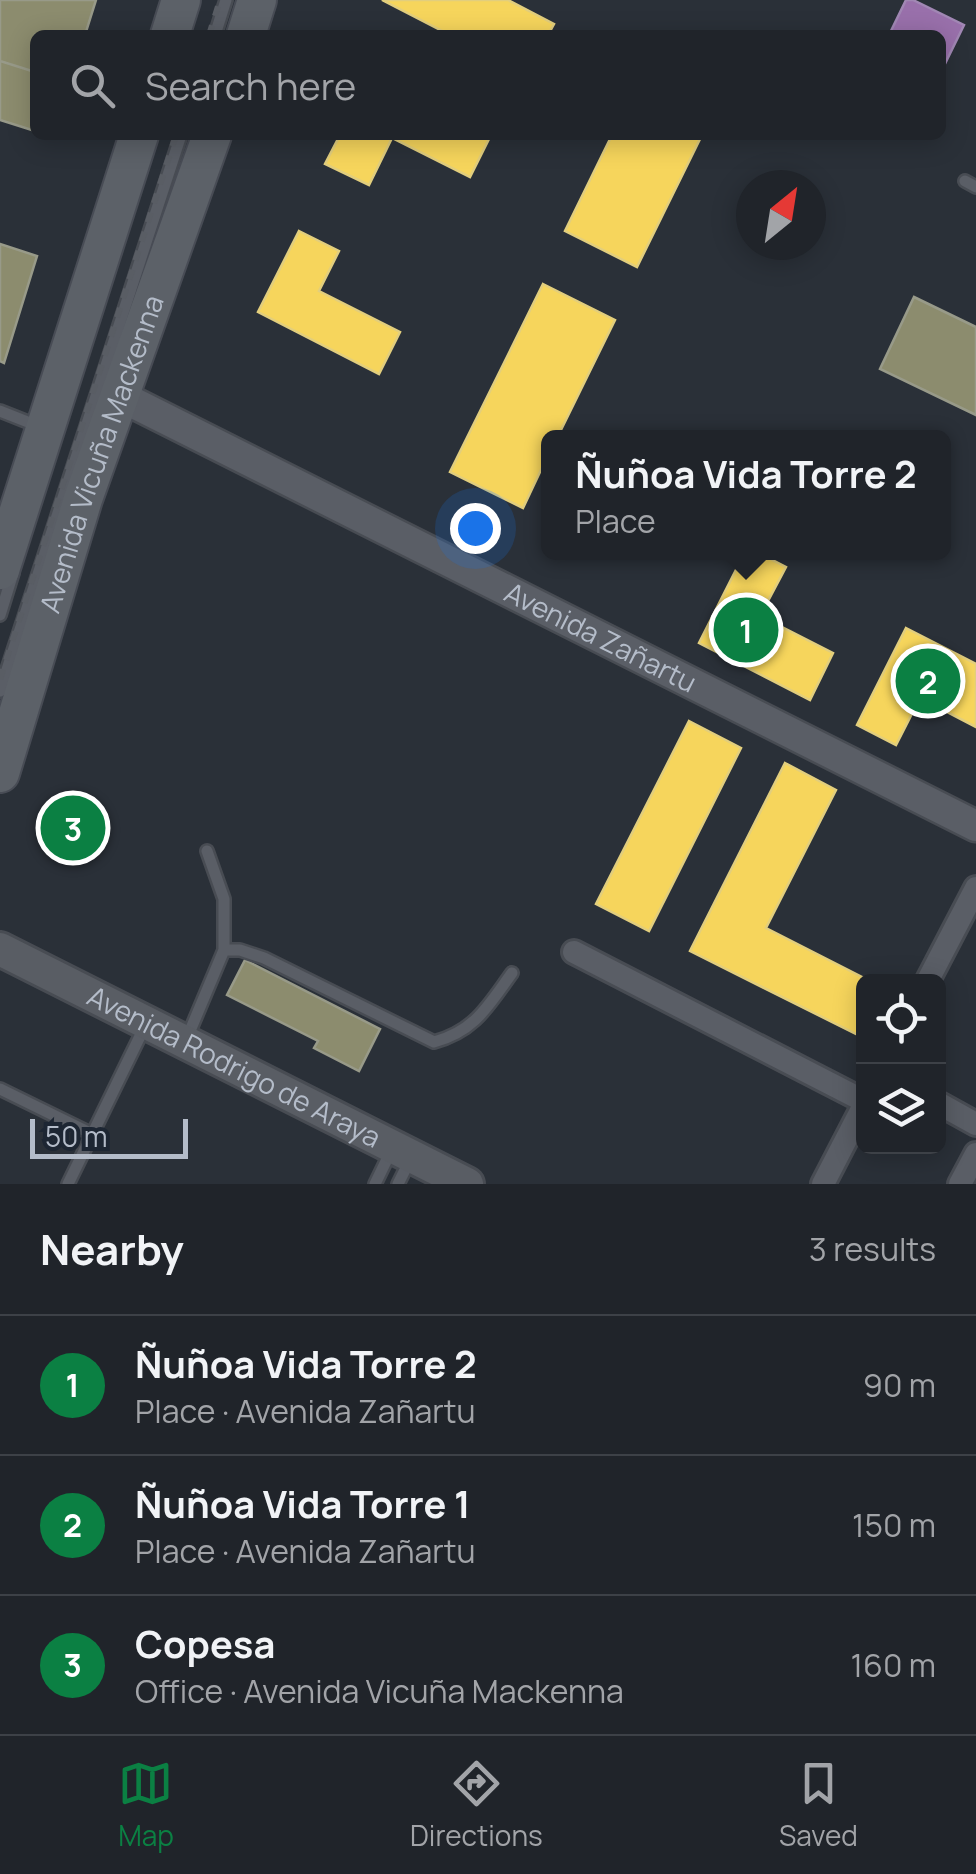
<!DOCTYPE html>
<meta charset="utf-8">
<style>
body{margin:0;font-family:Manrope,sans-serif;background:#2d3036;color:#f1f3f6}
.controls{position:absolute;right:30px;bottom:30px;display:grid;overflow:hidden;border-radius:15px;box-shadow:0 5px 25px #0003}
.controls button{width:90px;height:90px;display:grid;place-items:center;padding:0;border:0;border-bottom:2px solid #3d4147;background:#20242a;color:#f1f3f6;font:50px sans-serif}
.compass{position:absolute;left:736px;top:170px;width:90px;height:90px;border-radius:50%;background:#20242a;box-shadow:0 5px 25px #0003;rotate:30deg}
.scale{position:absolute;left:30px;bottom:25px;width:158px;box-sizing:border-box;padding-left:10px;border:5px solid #b4bcc9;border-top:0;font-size:28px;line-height:35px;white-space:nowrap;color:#b4bcc9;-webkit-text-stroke:8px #1d2633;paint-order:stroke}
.you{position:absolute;left:475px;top:528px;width:35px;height:35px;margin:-25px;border:8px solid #fff;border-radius:50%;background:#1a73e8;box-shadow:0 0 0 15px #1a73e833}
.badge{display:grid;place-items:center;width:65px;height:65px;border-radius:50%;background:#0b8043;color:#fff;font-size:32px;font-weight:700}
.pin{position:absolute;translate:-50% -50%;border:5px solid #fff;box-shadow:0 2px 10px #0006}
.popup{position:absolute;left:541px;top:430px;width:410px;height:130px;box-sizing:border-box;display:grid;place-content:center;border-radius:15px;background:#20242a;filter:drop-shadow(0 2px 8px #0005);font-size:32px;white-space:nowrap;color:#a2a4a8}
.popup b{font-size:38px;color:#f1f3f6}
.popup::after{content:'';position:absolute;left:50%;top:100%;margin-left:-20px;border:20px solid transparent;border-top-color:#20242a}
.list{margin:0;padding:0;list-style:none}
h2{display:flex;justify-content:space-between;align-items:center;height:130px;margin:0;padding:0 40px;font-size:42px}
h2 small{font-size:32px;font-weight:400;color:#a2a4a8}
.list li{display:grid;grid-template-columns:65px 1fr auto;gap:30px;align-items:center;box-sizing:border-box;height:140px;padding:0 40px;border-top:2px solid #3d4147}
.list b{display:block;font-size:38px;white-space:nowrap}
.list p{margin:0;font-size:32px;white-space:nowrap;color:#a2a4a8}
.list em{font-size:32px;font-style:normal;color:#a2a4a8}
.icon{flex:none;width:55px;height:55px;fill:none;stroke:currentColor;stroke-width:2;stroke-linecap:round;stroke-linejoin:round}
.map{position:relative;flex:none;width:976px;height:1184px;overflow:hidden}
.search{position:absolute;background:#20242a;box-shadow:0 5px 25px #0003;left:30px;right:30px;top:30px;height:110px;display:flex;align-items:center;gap:25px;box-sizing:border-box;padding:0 35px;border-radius:15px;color:#a2a4a8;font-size:38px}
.sheet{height:550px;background:#20242a}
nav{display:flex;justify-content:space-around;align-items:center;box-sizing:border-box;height:140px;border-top:2px solid #3d4147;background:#20242a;font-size:28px;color:#a2a4a8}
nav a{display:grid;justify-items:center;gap:5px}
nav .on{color:#0b8043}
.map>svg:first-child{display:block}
</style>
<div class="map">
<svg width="976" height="1184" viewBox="0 0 976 1184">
<rect width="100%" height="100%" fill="#2a3038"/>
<!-- homes -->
<path fill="#f6d55c" stroke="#e2ce7d" stroke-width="2.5" d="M382,0h126l46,24 -6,11h-98z
M340,135h151l-21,42 -78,-39 -23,47 -44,-21z
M612,135h90l-65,132 -72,-36z
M299,231l40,20 -20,40 81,41 -21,42 -121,-62z
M543,284l72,36 -58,118h-9v17l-25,53 -73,-36z
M745,552h12l29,15 -26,49 73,37 -23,47 -111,-57z
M906,628l70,36v63l-56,-29 -24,47 -39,-20z
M689,721l52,27 -92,183 -53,-27z
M785,763l51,27 -70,138 106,54h-8v56l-174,-87z"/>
<!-- offices -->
<path fill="#9970ab" stroke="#a187b4" stroke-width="2.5" d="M906,0h7l51,25 -23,47v-37h-52z"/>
<!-- industry -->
<path fill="#8c8c6e" stroke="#989a89" stroke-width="2.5" d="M0,0h96l-11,35h-50v37l-35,-11z
M0,61l35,11v59l-35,-11z
M0,244l37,12 -33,107 -4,-2z
M914,297l62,30v88l-96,-46z
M245,960l135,69 -21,42 -45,-23 4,-7 -91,-46z"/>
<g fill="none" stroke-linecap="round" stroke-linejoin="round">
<!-- service casing -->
<g stroke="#484c53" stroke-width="16">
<path id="service" d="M215,35l11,-35
M965,181l11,6
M0,411l38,15
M0,615l13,-42
M0,691l181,-556
M224,950h16l24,8 170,84c41,-11 54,-36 78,-69
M187,1038l37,-88v-51l-17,-48
M0,1089l92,45
M68,1184l77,-158
M375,1184l16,-33
M398,1184l12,-24"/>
</g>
<!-- minor casing -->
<g stroke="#484c53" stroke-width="28">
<path id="minor" d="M574,952l290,149
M927,982l49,-94
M938,1103l38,21
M823,1184l41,-79
M960,1184l16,-30"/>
</g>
<!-- tertiary casing -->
<g stroke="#484c53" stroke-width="35">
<g id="tertiary">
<path id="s1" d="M118,395l858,431"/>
</g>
</g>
<!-- secondary casing -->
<g stroke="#484c53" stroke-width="38">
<g id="secondary">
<path id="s2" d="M0,949l467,235"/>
</g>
</g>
<!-- primary casing -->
<g stroke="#484c55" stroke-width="42">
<g id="primary">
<path d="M170,35l11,-35"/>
<path d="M246,35l11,-35"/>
<path d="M0,570l139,-435"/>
<path id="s3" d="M0,773l83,-274 129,-364"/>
</g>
</g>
<!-- service -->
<use href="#service" stroke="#5a5e66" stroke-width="11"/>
<!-- minor -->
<use href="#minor" stroke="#5a5e66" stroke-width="22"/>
<!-- tertiary -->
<use href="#tertiary" stroke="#5a5e66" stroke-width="30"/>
<!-- secondary -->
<use href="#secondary" stroke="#595d64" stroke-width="32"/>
<!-- primary -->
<use href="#primary" stroke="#5c6168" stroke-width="38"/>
<!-- rail -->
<path stroke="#595d64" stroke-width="6" stroke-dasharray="10 10" stroke-linecap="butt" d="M209,35l11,-35
M0,679l176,-544"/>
</g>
<g text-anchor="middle" stroke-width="10" stroke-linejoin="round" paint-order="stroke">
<!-- street labels -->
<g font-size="28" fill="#b4bcc9" stroke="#1d2633">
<text dy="10" stroke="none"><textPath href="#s3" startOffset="335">Avenida Vicuña Mackenna</textPath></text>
<text dy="10" stroke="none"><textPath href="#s1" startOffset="540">Avenida Zañartu</textPath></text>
<text dy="10" stroke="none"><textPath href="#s2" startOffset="262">Avenida Rodrigo de Araya</textPath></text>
</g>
</g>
</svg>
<div class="controls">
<button><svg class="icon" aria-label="locate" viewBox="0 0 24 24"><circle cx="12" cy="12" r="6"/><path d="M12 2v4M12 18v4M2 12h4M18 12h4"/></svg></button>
<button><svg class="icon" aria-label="layers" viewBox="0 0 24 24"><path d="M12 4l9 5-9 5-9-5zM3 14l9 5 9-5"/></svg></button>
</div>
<svg class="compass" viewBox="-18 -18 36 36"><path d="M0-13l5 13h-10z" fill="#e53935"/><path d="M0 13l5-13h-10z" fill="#a2a4a8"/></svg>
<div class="scale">50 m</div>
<div class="you"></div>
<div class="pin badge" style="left:746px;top:630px">1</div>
<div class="popup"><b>Ñuñoa Vida Torre 2</b>Place</div>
<div class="pin badge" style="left:928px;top:681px">2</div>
<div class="pin badge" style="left:73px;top:828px">3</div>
<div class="search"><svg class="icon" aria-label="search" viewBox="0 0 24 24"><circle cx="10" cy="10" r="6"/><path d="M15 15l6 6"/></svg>Search here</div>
</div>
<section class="sheet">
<h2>Nearby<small>3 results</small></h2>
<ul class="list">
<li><span class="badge">1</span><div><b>Ñuñoa Vida Torre 2</b><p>Place · Avenida Zañartu</p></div><em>90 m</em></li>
<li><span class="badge">2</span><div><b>Ñuñoa Vida Torre 1</b><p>Place · Avenida Zañartu</p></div><em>150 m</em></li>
<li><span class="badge">3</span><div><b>Copesa</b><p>Office · Avenida Vicuña Mackenna</p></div><em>160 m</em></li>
</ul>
</section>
<nav>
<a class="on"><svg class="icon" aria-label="map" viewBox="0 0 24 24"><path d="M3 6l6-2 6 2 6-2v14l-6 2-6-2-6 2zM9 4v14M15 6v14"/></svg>Map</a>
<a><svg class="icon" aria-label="directions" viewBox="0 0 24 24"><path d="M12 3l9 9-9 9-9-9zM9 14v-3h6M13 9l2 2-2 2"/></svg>Directions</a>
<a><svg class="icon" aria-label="saved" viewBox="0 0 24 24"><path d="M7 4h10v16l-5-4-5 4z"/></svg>Saved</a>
</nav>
